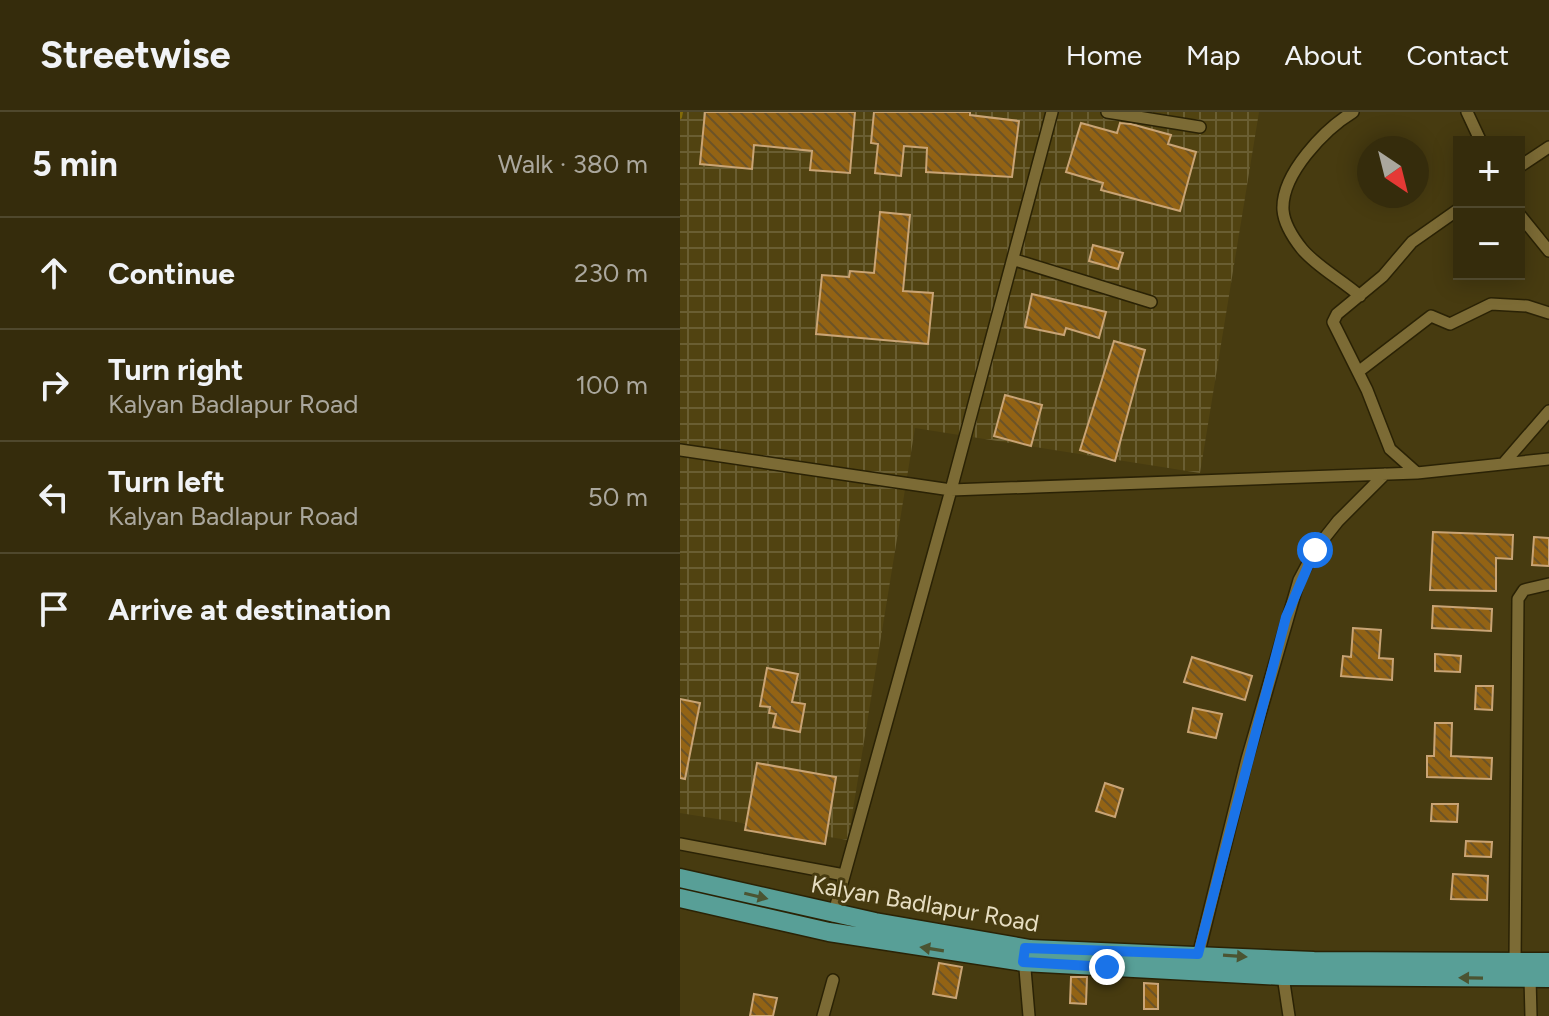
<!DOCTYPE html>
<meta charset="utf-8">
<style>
body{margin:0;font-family:Figtree,sans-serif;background:#3d3415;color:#f1f3f6}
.controls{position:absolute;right:24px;top:24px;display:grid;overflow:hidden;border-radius:0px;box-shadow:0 4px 20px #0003}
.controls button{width:72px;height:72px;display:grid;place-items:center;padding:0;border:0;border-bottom:2px solid #4f482d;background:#352c0c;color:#f1f3f6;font:40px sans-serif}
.compass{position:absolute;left:677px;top:24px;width:72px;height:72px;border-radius:50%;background:#352c0c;box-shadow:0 4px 20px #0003;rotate:145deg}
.stop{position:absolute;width:24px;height:24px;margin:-18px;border:6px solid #1a73e8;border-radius:50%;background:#fff}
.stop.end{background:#1a73e8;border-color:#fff;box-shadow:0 2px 8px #0008}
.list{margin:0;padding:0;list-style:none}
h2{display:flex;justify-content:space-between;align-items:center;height:104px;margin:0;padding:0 32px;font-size:34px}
h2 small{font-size:26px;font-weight:400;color:#aaa79d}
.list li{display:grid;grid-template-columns:52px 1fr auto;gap:24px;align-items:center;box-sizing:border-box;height:112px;padding:0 32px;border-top:2px solid #4f482d}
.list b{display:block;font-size:30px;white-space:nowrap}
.list p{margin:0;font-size:26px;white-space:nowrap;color:#aaa79d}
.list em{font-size:26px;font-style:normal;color:#aaa79d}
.icon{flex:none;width:44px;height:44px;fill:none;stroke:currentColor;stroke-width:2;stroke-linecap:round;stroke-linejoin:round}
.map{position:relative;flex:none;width:869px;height:904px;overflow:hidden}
header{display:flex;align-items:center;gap:48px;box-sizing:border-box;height:112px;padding:0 40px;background:#352c0c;border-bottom:2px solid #4f482d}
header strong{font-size:38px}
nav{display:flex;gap:44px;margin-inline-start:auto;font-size:28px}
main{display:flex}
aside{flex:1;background:#352c0c}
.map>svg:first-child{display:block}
</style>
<header>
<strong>Streetwise</strong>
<nav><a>Home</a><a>Map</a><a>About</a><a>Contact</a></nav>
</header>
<main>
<aside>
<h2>5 min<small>Walk · 380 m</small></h2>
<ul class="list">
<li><svg class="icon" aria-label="ahead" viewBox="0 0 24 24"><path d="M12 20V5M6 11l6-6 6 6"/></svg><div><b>Continue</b></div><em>230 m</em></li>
<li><svg class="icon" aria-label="right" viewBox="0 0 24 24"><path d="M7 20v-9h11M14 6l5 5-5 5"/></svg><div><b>Turn right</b><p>Kalyan Badlapur Road</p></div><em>100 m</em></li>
<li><svg class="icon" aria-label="left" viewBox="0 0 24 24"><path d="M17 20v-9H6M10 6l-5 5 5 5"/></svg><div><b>Turn left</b><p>Kalyan Badlapur Road</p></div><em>50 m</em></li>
<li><svg class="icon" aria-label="arrive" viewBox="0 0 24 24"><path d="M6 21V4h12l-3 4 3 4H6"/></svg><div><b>Arrive at destination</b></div></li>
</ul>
</aside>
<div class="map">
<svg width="869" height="904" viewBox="0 0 869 904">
<defs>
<pattern id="industrial-grid" width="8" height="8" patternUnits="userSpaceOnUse" patternTransform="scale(2)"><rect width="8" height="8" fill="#514311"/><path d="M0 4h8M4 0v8" fill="none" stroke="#6a5e32"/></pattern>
<pattern id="building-back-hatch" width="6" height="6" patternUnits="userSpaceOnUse" patternTransform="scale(2)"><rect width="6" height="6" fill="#936314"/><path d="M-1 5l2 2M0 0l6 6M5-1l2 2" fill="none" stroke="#6c5327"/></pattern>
</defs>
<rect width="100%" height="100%" fill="#473b10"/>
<!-- industrial -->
<path fill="url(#industrial-grid)" d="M0,0h579l-59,361 -285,-45 -67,412 -168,-27z"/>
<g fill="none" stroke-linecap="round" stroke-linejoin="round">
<!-- stream -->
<path stroke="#836b08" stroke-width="4" d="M0,5l1,-5"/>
</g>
<!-- building -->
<path fill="url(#building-back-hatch)" stroke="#c9a475" stroke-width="2" d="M25,0h150l-5,61 -40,-3 2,-19 -58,-6 -2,24 -52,-5z
M194,0h96v3l49,6 -7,56 -86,-5 1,-24 -23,-2 -3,30 -26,-3 3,-29 -7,-1z
M401,11l36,10 3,-10 11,1 40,11 -3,9 28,8 -16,59 -79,-21 2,-7 -37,-11z
M200,100l30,3 -7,76 30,2 -5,51 -112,-10 6,-59 27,2 1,-6 24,2z
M413,133l30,8 -5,16 -29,-8z
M352,182l74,18 -7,26 -33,-10 -2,7 -39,-8z
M434,229l31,9 -30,111 -35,-11z
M325,283l37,10 -11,41 -37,-10z
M753,420l80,3 -1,24 -16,-1v33l-66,-1z
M854,425l15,1v28l-17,-1z
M753,494l59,3 -1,22 -59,-3z
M673,516l28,2 -2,28 14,1 -1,21 -51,-4 2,-20 8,1z
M755,542l26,2 -1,16 -25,-1z
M512,545l60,19 -7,24 -61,-18z
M87,556l31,6 -6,28 13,2 -5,28 -27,-5 3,-13 -7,-1 1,-6 -10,-1z
M796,574h17l-1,24 -17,-1z
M0,587l20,4 -15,76 -5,-1z
M513,596l29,6 -6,24 -28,-6z
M755,611h17l-1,33 41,2 -1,21 -64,-2v-21h7z
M77,651l79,14 -11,67 -80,-14z
M425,671l18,6 -8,28 -19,-6z
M752,692h26l-1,18 -26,-1z
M786,729l26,1 -1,15 -26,-1z
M773,762l35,2 -1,24 -36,-1z
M259,851l23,4 -6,31 -23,-4z
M391,865h16l-1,27 -16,-1z
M464,871l14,1v25h-14z
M74,882l23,4 -4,18h-23z"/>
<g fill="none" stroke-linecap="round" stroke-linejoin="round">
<!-- street casing -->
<g stroke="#2a2205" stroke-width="14">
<path id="street" d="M372,0l-101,378 466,-17 132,-14
M427,0l93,15
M673,0c-28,17 -72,62 -70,98 1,13 11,29 19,39 15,18 40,31 58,47
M787,0l14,30
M839,55l30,-20
M839,102l30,37
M335,148l136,42
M678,260l73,-56 19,8 41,-20 36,2 22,7
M0,338l271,40 -118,426
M823,352l46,-53
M737,361l-27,-24 -23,-59 -34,-68 4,-8 46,-38 29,-34 47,-33
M0,732l164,31
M344,845l5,59
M517,848l50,-201 52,-179 16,-30 23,-29 47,-47
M835,850l3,-363 6,-9 25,-6
M603,864l6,40
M850,866l1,38
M143,904l10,-36"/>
</g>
<!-- primary casing -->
<g stroke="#2a2205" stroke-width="21">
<path id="primary" d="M0,766l195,44 155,27 284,12 235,1
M0,786l149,34 194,30 260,14 266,2"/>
</g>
<!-- street -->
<use href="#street" stroke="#7c6b35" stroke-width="11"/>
<!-- primary -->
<use href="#primary" stroke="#589f97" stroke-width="18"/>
</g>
<!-- one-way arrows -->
<defs><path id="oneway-solid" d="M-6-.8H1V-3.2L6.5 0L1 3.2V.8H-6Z" transform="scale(2)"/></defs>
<g fill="#4b5432">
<use href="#oneway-solid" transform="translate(76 784) rotate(13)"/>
<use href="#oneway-solid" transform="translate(252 837) rotate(-171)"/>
<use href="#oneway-solid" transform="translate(555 844) rotate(4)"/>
<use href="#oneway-solid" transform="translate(791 866) rotate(-179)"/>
</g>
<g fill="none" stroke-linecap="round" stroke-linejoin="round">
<!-- route -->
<path stroke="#1a73e8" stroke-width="10" d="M427,855l-84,-5 2,-14 173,6 88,-337 29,-67"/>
</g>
<g text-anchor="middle" stroke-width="6" stroke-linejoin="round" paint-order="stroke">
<!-- street labels -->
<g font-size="24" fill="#e7dec2" stroke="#473b10">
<text transform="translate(245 792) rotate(10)" y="8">Kalyan Badlapur Road</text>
</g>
</g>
</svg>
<div class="controls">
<button>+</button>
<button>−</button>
</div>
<svg class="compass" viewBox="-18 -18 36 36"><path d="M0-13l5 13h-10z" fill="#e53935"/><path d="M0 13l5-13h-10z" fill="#aaa79d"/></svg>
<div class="stop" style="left:635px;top:438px"></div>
<div class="stop end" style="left:427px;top:855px"></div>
</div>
</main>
